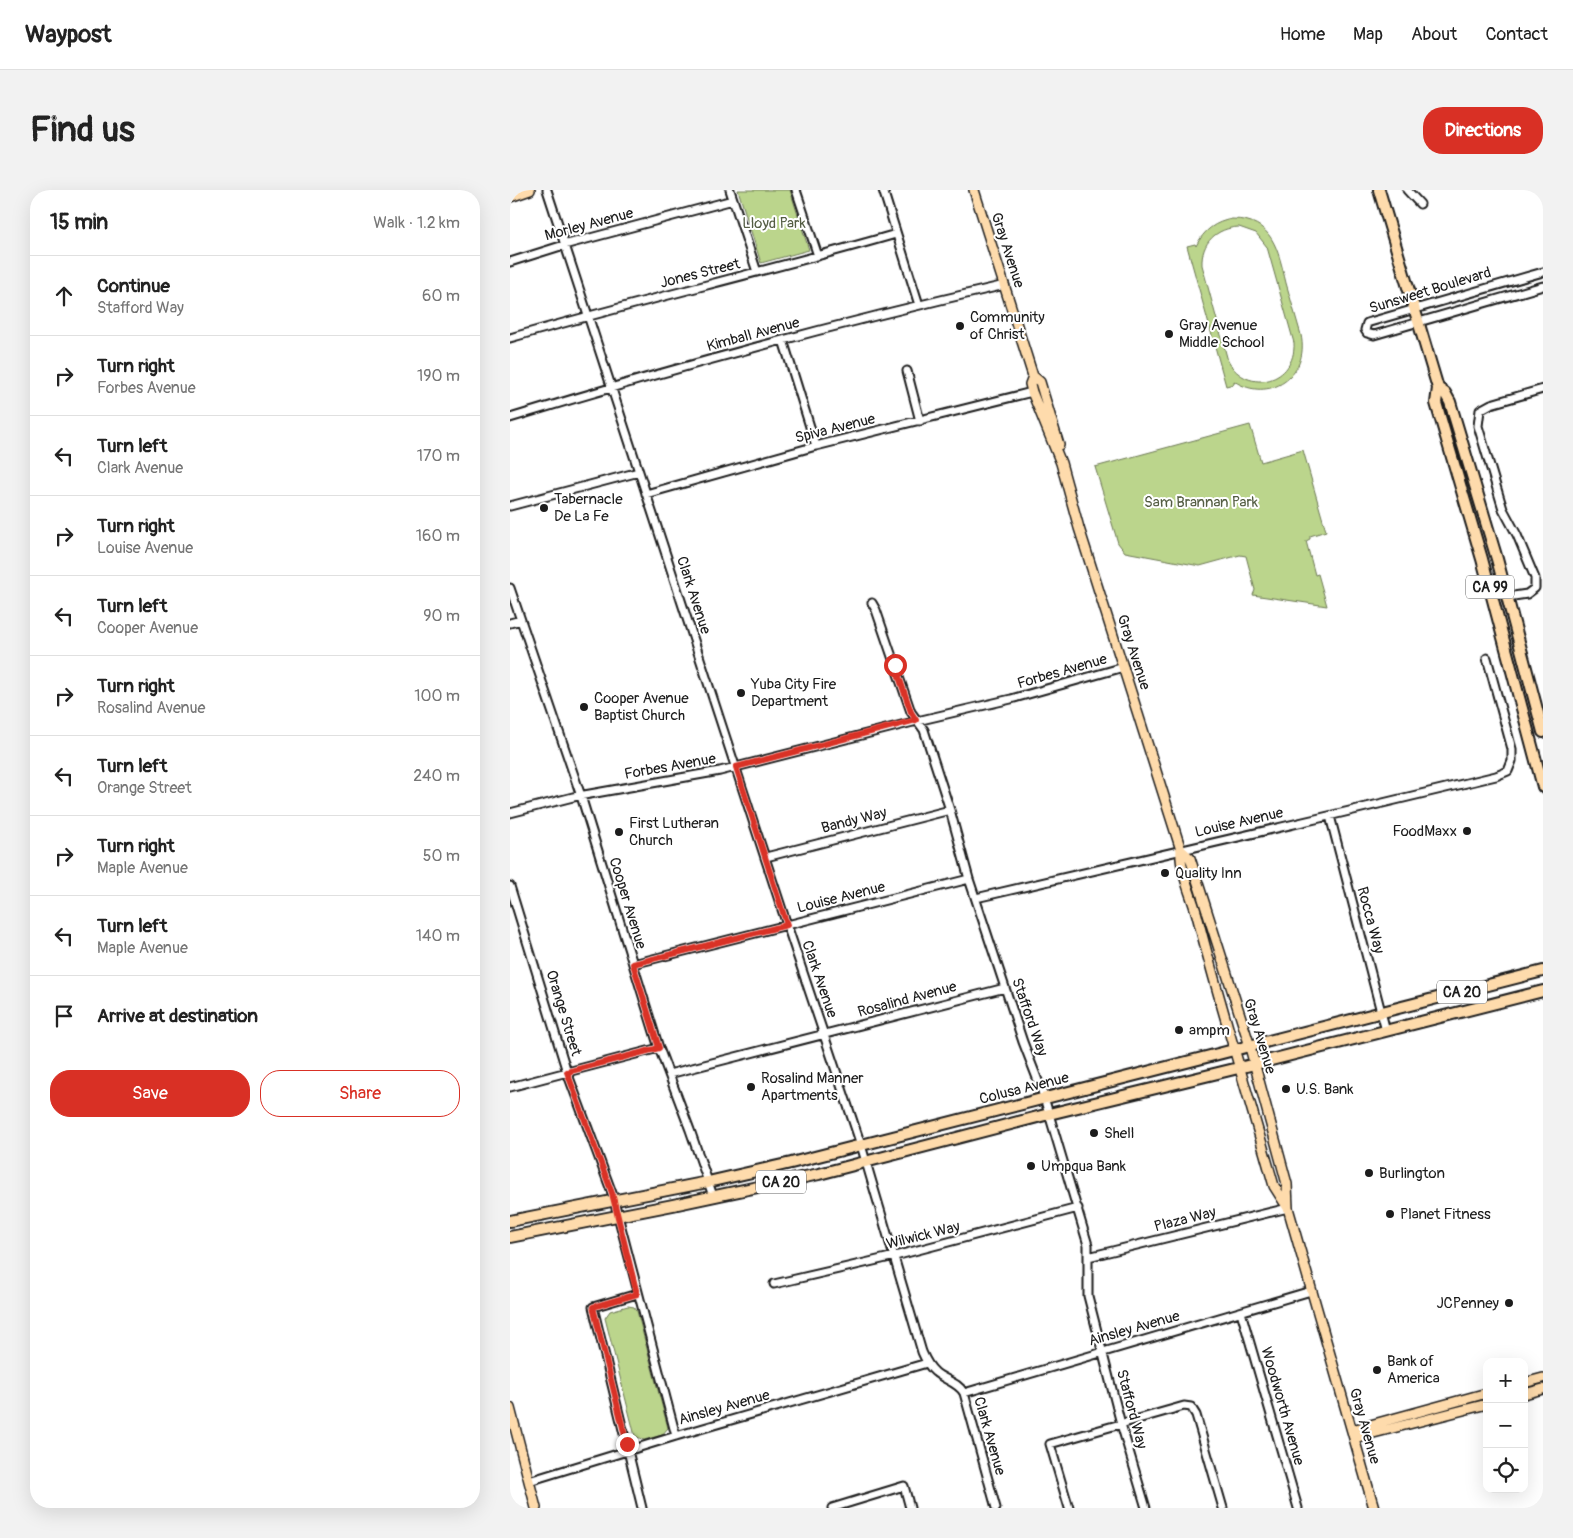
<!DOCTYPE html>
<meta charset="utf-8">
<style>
body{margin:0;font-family:Pangolin,sans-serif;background:#f2f2f2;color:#222}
.controls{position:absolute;right:15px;bottom:15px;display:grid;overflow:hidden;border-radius:10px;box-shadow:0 5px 20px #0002}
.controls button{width:45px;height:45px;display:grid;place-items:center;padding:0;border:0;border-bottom:1px solid #e0e0e0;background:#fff;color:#222;font:25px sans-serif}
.stop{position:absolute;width:15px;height:15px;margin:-11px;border:4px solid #d93025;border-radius:50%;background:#fff}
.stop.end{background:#d93025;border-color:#fff;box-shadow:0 1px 5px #0008}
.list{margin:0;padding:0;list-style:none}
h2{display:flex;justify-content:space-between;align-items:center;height:65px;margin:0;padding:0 20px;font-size:21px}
h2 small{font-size:16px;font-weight:400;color:#767676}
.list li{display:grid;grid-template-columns:32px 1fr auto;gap:15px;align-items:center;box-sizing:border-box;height:80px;padding:0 20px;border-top:1px solid #e0e0e0}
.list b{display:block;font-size:19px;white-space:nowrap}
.list p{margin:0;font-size:16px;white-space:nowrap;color:#767676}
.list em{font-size:16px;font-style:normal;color:#767676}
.actions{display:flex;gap:10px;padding:15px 20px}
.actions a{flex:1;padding:11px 0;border:1px solid #d93025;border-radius:20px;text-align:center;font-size:18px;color:#d93025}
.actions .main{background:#d93025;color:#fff}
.icon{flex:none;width:28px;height:28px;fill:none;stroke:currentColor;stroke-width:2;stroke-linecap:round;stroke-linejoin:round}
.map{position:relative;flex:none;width:1033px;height:1318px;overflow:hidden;border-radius:20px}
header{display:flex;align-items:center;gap:30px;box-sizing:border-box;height:70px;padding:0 25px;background:#fff;border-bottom:1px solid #e0e0e0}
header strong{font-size:24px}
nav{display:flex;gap:28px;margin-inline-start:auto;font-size:18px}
.intro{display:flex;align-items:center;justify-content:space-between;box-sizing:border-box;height:120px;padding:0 30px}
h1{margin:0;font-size:35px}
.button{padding:12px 22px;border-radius:20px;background:#d93025;color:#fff;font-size:18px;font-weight:700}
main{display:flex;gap:30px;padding:0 30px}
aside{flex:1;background:#fff;border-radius:20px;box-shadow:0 5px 20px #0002}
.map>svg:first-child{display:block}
</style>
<header>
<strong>Waypost</strong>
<nav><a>Home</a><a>Map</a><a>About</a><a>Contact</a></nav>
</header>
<div class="intro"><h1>Find us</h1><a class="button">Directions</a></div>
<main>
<aside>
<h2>15 min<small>Walk · 1.2 km</small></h2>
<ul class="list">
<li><svg class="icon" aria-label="ahead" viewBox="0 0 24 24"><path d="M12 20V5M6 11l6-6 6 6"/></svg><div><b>Continue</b><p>Stafford Way</p></div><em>60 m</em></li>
<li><svg class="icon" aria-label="right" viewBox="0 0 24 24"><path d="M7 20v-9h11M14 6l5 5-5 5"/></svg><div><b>Turn right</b><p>Forbes Avenue</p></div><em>190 m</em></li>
<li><svg class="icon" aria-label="left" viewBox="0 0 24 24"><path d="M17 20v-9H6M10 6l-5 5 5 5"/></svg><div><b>Turn left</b><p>Clark Avenue</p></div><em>170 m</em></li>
<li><svg class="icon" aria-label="right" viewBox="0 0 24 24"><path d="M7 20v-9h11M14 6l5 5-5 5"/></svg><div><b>Turn right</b><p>Louise Avenue</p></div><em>160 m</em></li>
<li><svg class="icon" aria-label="left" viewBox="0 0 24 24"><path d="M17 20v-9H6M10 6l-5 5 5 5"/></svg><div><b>Turn left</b><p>Cooper Avenue</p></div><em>90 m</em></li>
<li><svg class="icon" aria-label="right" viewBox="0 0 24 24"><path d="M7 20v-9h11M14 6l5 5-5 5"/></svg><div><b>Turn right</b><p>Rosalind Avenue</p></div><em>100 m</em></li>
<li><svg class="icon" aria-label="left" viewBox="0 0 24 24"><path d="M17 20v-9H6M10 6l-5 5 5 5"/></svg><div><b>Turn left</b><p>Orange Street</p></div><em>240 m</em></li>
<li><svg class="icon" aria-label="right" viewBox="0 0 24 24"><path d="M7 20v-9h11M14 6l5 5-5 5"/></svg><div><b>Turn right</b><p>Maple Avenue</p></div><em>50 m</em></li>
<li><svg class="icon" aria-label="left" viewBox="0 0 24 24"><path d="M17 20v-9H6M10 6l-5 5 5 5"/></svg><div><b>Turn left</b><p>Maple Avenue</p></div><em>140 m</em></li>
<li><svg class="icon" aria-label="arrive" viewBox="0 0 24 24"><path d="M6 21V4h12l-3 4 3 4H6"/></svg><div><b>Arrive at destination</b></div></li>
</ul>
<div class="actions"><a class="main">Save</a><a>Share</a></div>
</aside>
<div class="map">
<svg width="1033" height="1318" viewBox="0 0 1033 1318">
<rect width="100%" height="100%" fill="#fff"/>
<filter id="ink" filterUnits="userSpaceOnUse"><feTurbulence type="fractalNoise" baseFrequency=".02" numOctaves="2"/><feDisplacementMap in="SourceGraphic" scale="10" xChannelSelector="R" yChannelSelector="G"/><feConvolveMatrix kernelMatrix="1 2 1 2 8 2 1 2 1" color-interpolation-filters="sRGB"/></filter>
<g filter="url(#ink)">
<!-- green -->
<path fill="#bbd58c" stroke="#6c7854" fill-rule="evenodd" d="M228,0h52l19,60 -48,13z
M722,29c41,0 46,31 54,64 5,17 10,35 15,52 9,41 -32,69 -67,46v3l-8,2 -39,-140 8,-2 1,2c8,-16 19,-24 36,-27zM729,37l17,6 11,14 27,96c2,39 -46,53 -66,18l-26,-96c-1,-22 14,-37 37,-38z
M740,235l11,37 42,-12 23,81 -16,5v3l-4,2 9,34 3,-1 9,32 -74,-11 2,-5 -9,-34 -6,-1 -40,11 -75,-14 -7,-9 -23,-76z
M118,1116l6,1 3,4 31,117 -6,7 -18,5 -9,-4 -30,-118 5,-7z"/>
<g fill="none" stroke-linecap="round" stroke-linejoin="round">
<!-- minor casing -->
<g stroke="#1c1c1c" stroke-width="11">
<path id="minor" d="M37,0l240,735 74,220 61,207c3,7 7,15 13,20 9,8 23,10 29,21l32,115
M220,0l27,82
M286,0l22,66
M373,0l36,115
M897,0l13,14
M0,72l54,-17 169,-45
M1033,82l-173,50 -3,1 -2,7 2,3 7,2 169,-49
M0,148c128,-37 258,-67 386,-104
M273,150l33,106
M397,181l13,50
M0,228c163,-50 328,-95 495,-133
M136,304l170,-48 216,-54
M0,316l129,-34
M0,398l71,208 78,252 31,82 23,66
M997,407l20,-3 8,-6v-10l-18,-43 -14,-26 -25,-83 2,-16 11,-6 52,-15
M362,413l4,7 35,102 13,18 26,80 19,69 54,163 19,49 7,23 39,131v51l33,128 25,84
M0,433l11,-3
M0,623l63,-16 147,-26 197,-50 94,-22 113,-32
M820,626l56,215
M256,667l184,-47
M0,696l57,186 45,121 64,243
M466,708l344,-80 176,-42 12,-5 4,-10v-12l-25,-91
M123,774l336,-85
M159,884l336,-86
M0,897l149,-39
M578,1067l200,-49
M264,1094l121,-28 183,-48
M127,1104l-44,13 49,201
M731,1122l57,196
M454,1203l347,-102
M19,1291l147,-45 251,-73
M322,1318l72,-22 6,22
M559,1318l-19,-64 134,-38 7,1 5,8 27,93"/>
</g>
<!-- major casing -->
<g stroke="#1c1c1c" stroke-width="12">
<path id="major" d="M464,0l59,186 7,6 19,63
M0,7l20,-7
M523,186l-3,8 2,8 29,71 18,65 102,322c-2,21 12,48 17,69 23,90 51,178 76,267l14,22
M671,660l9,8 58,182 39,144 1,24 86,300
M1014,1193l19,-5
M1014,1204l19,-5
M0,1218l26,100
M842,1240l135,-37
M844,1248l133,-34"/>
</g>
<!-- highway casing -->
<g stroke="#1c1c1c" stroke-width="14">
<path id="highway" d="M869,0l59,198 -2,15 46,156 61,228
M928,198l7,5 5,9 47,157 46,173
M0,1031l198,-39 83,-19 752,-192
M0,1047l163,-32 146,-31 230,-60 206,-50 288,-73"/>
</g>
<!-- minor -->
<use href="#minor" stroke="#fff" stroke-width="7"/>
<!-- major -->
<use href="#major" stroke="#fedbac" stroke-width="9"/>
<!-- highway -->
<use href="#highway" stroke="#fedbac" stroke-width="10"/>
</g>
</g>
<g fill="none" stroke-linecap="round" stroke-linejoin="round" filter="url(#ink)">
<!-- route -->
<path stroke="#d93025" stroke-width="6" d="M117,1254l-34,-137 44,-13 -25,-101 -45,-121 92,-24 -26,-84 154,-39 -51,-158 180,-47 -5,-8 -16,-47"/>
</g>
<!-- markers -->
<g fill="#1c1c1c" stroke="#fff" stroke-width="2">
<circle cx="450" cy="136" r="5"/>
<circle cx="659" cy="144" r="5"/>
<circle cx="34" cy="318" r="5"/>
<circle cx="231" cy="503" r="5"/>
<circle cx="74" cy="517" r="5"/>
<circle cx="957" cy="641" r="5"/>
<circle cx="109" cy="642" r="5"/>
<circle cx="655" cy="683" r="5"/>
<circle cx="669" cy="840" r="5"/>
<circle cx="241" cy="897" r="5"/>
<circle cx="776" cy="899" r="5"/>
<circle cx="584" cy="943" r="5"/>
<circle cx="521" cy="976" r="5"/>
<circle cx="859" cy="983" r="5"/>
<circle cx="880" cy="1024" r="5"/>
<circle cx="999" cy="1113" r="5"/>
<circle cx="867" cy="1180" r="5"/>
</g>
<g text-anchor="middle" stroke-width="4" stroke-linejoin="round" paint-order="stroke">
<!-- shield labels -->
<g fill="#fff" stroke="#606060" stroke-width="1">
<rect x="956" y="385.5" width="48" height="23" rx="4"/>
<rect x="927" y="790.5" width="50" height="23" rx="4"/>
<rect x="246" y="980.5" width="50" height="23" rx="4"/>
</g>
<g font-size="14" font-weight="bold" fill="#1c1c1c">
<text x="980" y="402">CA 99</text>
<text x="952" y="807">CA 20</text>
<text x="271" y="997">CA 20</text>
</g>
<!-- park labels -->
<g font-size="15" fill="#545d43" stroke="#fff">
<text x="264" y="38">Lloyd Park</text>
<text x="691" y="317">Sam Brannan Park</text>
</g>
<!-- street labels -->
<g font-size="15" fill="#1c1c1c" stroke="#fff">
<text transform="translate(79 34) rotate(-15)" y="5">Morley Avenue</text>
<text transform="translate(498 60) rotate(72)" y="5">Gray Avenue</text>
<text transform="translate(190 83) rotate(-14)" y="5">Jones Street</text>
<text transform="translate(920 100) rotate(-17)" y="5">Sunsweet Boulevard</text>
<text transform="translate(243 144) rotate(-15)" y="5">Kimball Avenue</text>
<text transform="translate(325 238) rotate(-14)" y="5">Spiva Avenue</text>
<text transform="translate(184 405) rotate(72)" y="5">Clark Avenue</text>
<text transform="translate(624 462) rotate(72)" y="5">Gray Avenue</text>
<text transform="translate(552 481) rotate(-16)" y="5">Forbes Avenue</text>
<text transform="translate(160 576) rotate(-10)" y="5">Forbes Avenue</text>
<text transform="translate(344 630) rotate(-14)" y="5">Bandy Way</text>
<text transform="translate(729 632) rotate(-13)" y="5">Louise Avenue</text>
<text transform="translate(331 707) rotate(-14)" y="5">Louise Avenue</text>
<text transform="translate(118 713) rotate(73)" y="5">Cooper Avenue</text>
<text transform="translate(861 730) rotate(75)" y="5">Rocca Way</text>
<text transform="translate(310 789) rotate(71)" y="5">Clark Avenue</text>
<text transform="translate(397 809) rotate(-15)" y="5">Rosalind Avenue</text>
<text transform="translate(54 823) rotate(73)" y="5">Orange Street</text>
<text transform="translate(520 827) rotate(71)" y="5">Stafford Way</text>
<text transform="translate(750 846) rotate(73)" y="5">Gray Avenue</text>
<text transform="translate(514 898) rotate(-14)" y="5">Colusa Avenue</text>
<text transform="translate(675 1029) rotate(-14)" y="5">Plaza Way</text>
<text transform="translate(413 1045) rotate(-14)" y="5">Wilwick Way</text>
<text transform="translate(624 1138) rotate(-16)" y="5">Ainsley Avenue</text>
<text transform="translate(773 1216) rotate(74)" y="5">Woodworth Avenue</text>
<text transform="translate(214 1217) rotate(-16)" y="5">Ainsley Avenue</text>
<text transform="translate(622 1219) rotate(75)" y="5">Stafford Way</text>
<text transform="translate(855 1236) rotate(74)" y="5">Gray Avenue</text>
<text transform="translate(480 1246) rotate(74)" y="5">Clark Avenue</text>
</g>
<!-- poi labels -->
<g font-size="15" fill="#1c1c1c" stroke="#fff" text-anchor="start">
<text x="460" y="132">Community<tspan x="460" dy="17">of Christ</tspan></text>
<text x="669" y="140">Gray Avenue<tspan x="669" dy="17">Middle School</tspan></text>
<text x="44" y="314">Tabernacle<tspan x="44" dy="17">De La Fe</tspan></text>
<text x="241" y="499">Yuba City Fire<tspan x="241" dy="17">Department</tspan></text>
<text x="84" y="513">Cooper Avenue<tspan x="84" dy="17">Baptist Church</tspan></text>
<text x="119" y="638">First Lutheran<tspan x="119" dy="17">Church</tspan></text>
<text x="947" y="646" text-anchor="end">FoodMaxx</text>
<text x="665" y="688">Quality Inn</text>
<text x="679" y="845">ampm</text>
<text x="251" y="893">Rosalind Manner<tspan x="251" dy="17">Apartments</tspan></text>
<text x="786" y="904">U.S. Bank</text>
<text x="594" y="948">Shell</text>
<text x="531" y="981">Umpqua Bank</text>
<text x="869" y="988">Burlington</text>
<text x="890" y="1029">Planet Fitness</text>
<text x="989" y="1118" text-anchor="end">JCPenney</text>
<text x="877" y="1176">Bank of<tspan x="877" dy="17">America</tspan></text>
</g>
</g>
</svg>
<div class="controls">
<button>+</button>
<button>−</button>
<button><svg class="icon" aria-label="locate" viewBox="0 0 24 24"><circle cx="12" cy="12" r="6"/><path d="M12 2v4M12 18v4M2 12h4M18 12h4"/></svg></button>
</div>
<div class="stop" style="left:385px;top:475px"></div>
<div class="stop end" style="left:117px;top:1254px"></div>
</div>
</main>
